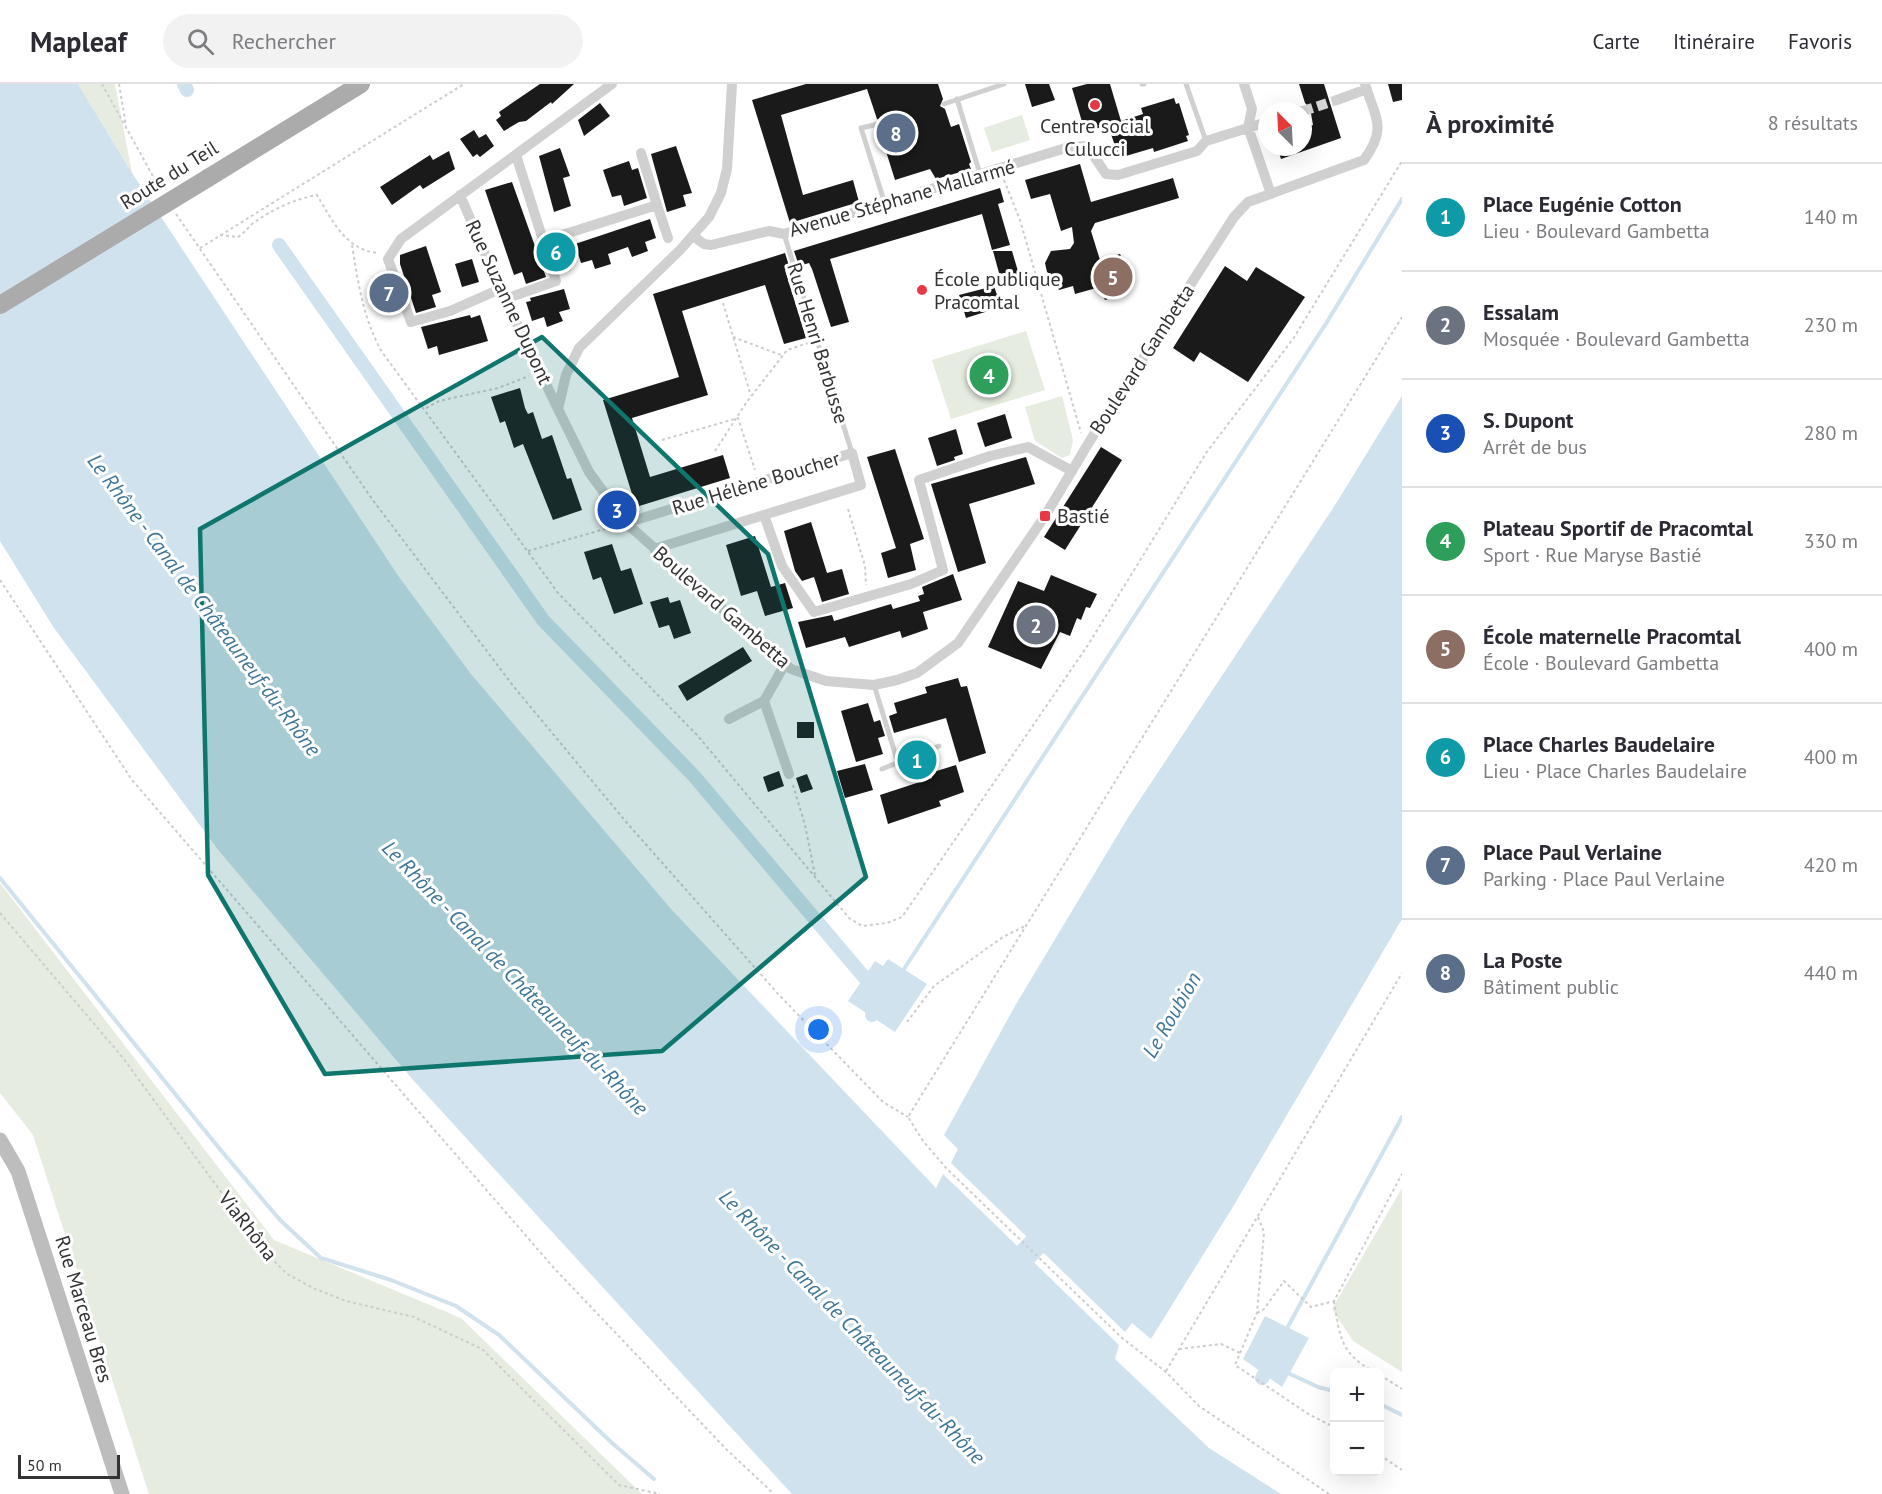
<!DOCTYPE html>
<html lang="fr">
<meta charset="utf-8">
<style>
body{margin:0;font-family:"PT Sans",sans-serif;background:#f2f2f3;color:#2b2b33}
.controls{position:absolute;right:18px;bottom:18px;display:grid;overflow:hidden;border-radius:9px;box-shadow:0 6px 24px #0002}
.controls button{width:54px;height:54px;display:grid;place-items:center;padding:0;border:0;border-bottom:2px solid #e1e1e2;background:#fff;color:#2b2b33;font:30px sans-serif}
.compass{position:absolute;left:1258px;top:18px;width:54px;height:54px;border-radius:50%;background:#fff;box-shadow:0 6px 24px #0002;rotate:336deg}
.scale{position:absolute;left:18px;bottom:15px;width:102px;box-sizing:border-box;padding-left:6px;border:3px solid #333;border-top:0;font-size:16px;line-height:21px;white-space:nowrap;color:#333;-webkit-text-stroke:4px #fff;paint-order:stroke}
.you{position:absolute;left:819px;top:946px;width:21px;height:21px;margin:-15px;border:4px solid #fff;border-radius:50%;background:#1a73e8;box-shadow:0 0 0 9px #1a73e833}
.badge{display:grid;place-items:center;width:39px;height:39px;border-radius:50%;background:#1a73e8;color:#fff;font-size:20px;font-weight:700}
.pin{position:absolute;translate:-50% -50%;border:3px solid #fff;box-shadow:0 2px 6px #0006}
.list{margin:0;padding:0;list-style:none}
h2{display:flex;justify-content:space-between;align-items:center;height:78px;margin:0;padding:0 24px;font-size:26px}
h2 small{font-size:20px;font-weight:400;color:#7c7c81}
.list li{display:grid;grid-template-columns:39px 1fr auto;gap:18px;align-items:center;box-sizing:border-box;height:108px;padding:0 24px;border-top:2px solid #e1e1e2}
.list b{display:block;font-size:22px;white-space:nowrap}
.list p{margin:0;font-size:20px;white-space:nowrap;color:#7c7c81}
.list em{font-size:20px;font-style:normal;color:#7c7c81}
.icon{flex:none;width:33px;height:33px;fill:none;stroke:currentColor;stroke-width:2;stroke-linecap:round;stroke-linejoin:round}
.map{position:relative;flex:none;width:1402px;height:1410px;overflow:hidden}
header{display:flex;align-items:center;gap:36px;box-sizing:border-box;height:84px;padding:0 30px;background:#fff;border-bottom:2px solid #e1e1e2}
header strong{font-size:28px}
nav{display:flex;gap:33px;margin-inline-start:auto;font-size:21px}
.search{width:420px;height:54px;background:#f2f2f3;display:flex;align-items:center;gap:15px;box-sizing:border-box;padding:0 21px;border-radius:33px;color:#7c7c81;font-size:22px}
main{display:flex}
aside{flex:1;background:#fff}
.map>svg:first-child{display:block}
</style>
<header>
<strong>Mapleaf</strong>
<div class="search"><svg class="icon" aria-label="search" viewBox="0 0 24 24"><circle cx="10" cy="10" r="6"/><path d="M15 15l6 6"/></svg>Rechercher</div>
<nav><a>Carte</a><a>Itinéraire</a><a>Favoris</a></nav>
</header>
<main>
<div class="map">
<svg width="1402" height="1410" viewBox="0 0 1402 1410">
<rect width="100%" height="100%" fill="#fff"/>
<!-- green -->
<path fill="#e6ecdf" d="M78,0h37l17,89z
M1022,31l8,25 -38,12 -8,-24z
M1026,247l19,59 -94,29 -19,-59z
M1062,312l11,44 -3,15 -8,3 -27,-17 -10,-34z
M0,799l274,357 187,78 181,176h-493l-116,-359 -33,-42z
M1402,1104v184l-49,-31 -21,-32z"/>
<!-- water -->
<path fill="#cfe2ee" d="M0,0h78l54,89 267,404 72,97 200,235 265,279 7,-14 176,171 -4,14 94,89 72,46h-489l-378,-413 -195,-230 -165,-223 -54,-87z
M1402,312v523l-168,286 -83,134 -19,-16 -7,9 -174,-169 7,-14 -14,-14 71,-129 114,-190 208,-314z
M888,875l39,25 -32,48 -47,-31 27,-40 8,5z
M1265,1232l44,22 -27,49 -39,-28z"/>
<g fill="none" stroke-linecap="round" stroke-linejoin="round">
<!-- stream -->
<path stroke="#cfe2ee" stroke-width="4" d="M0,794l219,270 61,72 41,38 70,22 65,26 43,29 113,108 42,36
M902,888l425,-650 75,-123
M1285,1248l117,-215
M1288,1289l30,14 16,4
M1380,1320l22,11"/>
<!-- canal -->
<path stroke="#cfe2ee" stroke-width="14" d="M184,0l3,6
M279,161l264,375 151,156 170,201 24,19 -16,19
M1262,1294l6,-10 -1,-10"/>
<!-- river -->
<path stroke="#cfe2ee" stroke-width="24" d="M1004,1193l40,-42 9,-15"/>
</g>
<!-- building -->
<path fill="#1a1a1a" d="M540,0h34l-22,20 -1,-2 -25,19 -7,1 -15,9 -8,-11 5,-4 -2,-4z
M806,0h132l5,15 -3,7 5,3 6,18 8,-3 12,38 -2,2 2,5 -35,10 -6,-10 -35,11 -16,-51 4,-7 -6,-3 -10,-30 -86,26 22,80 50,-15 6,22 -69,21 -38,-123z
M1025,0h24l6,16 -23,7z
M1087,0h23l11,37 22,-7 -2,-6 33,-10 2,6 3,-1 10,32 -3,1 2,5 -34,11 -1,-4 -34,10 -11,-33 -23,7 -13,-44z
M1299,0h25l17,54 -60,21 -4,-12h26v-19l10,-3 -3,-17 -5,-5z
M1388,0h14v16l-9,2z
M600,19l10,13 -26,20 -6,-16z
M474,46l5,8 7,-4 8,12 -14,11 -3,-3 -4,3 -13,-18z
M676,62l16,47 -9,2 3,11 -19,6 -16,-58z
M560,64l10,28 -7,2 8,28 -17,6 -15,-56z
M449,67l6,18 -32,20 -3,-4 -28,20 -12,-18 50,-32 3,5z
M629,77l3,9 6,-2 9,30 -23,8 -3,-11 -9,2 -9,-27z
M1080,80l11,38 82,-24 6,20 -84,25 -4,8 9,29 20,-6 13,31 -18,5 2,6 -12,4 -5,-13 -25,7 -2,-8 -14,4 -4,-12 -8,-6 -2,-9 6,-12 19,-2 4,-6 -2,-16 -11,4 -11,-37 -19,5 -6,-19z
M512,98l34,95 -20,7 -4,-12 -8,3 -29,-85z
M1000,104l4,14 -6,2 12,41 -18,5 -10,-36 -152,45 19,63 -18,5 -19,-58 -3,-6 -10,3 -5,-15z
M650,135l6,19 -11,4 3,9 -16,6 -4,-10 -20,7 3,10 -16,5 -3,-9 -11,3 -6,-19z
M426,162l15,46 -9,3 4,12 -20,6 -16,-49v-9z
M993,167h19l8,27 -18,6z
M785,169l5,16 -5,1 21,68 -22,6 -19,-59 -83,26 26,84 -76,23 18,59 73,-22 7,23 -94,29 -33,-107 76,-23 -26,-83z
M472,175l7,23 -17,5 -7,-23z
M1225,182l22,15 9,-14 49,30 -57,85 -48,-30 -6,10 -21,-14z
M994,202l7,21 -35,11 -7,-23z
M564,205l6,20 -11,3 4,9 -16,6 -3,-10 -12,4 -6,-19 5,-1 -1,-3z
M470,231l1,3 9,-3 8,26 -49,14 -2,-9 -9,3 -7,-22z
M520,304l5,20 3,6 5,-2 9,27 10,-4 15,44 4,-1 11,32 -29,10 -30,-76 -9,4 -9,-27 -5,2 -9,-26z
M1005,330l7,24 -27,9 -8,-24z
M956,345l7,25 -9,3 1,3 -18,6 -9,-28z
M1101,363l21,13 -57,90 -21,-13z
M895,365l29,90 -14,5 6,26 -28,8 -7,-25 15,-5 -29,-91z
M1026,373l9,27 -66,20 17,59 -28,9 -27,-88z
M811,438l16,51 15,-4 7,25 -27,8 -8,-25 -12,4 -7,-10 -11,-40z
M755,452l16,51 14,-4 8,25 -28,8 -8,-25 -16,5 -15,-51z
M612,460l9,27 10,-3 12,36 -29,10 -13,-37 -8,3 -9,-28z
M953,490l9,26 -39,12 5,17 -26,9 -2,-7 -51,16 -4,-10 -39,11 -8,-26 34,-7 2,6 57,-17 2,5 17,-5 10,-3 -2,-5 6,-2 -2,-7z
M1051,491l46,19 -7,14 -4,-1 -5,13 -4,-2 -7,18 -10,-4 -19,37 -53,-22 30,-66 26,10z
M668,513l2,6 10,-3 11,33 -17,6 -5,-14 -10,3 -9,-26z
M743,563l9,14 -65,40 -9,-15z
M958,594l3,9 6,-1 19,67 -27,9 -13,-44 -52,15 -5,-17 8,-3 -3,-10 33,-10 -2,-6z
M868,619l6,19 6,-2 5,16 -7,2 5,16 -27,8 -15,-51z
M797,638h17v16h-17z
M865,680l8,26 -28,8 -8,-27z
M956,681l8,27 -25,9 2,5 -53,18 -8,-29 52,-17 -2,-5z
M779,687l5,15 -16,6 -5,-15z
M807,690l6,15 -12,4 -5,-15z"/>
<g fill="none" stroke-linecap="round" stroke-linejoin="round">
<!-- street-tunnel -->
<path stroke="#d6d6d6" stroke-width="10" stroke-dasharray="10 5" stroke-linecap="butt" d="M1303,27l34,-11"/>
<!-- path -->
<path stroke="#cdcdcd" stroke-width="2" stroke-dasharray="3 3" stroke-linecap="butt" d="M102,0l58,105
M119,0l7,42
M1004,96l16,40 61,213
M176,130l196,285 142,188 113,136 152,172 104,107 25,15
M220,151l18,2c6,-4 9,-8 14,-13 19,-14 42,-25 65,-29 15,25 29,56 62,58
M352,161c6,37 11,74 30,107l176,241 140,143 151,182 13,8 25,-3 15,-6 186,-272 118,-192 87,-114 109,-178
M200,164l264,-164
M723,219l28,93
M733,253l48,18
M426,324l13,-7 59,-13 31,-12
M662,356l76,-22 17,52
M715,367l31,-48 41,-53 21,-7
M848,425l17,57 1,19
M528,467l87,-25
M0,496l132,200 421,487 173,182 48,45
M793,701l12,40 10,50
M0,829l123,145 142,194 22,22 28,15 31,12 68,16 68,32 137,136 41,9
M907,938l27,-36 69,-49 22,-11
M1258,1133l6,15 -7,81 -22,52 75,50 24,12
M1334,1217c6,36 6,52 40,71
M1257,1229l7,-4 20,-28 27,26 23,-6 68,-127
M1179,1265l42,-5 19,9
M1166,1287l236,-398
M1380,1291l22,14
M1380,1371l22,15
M1329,1410l-130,-88 -33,-34 -44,-34 -175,-169 -24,-28 -15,-24 494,-800"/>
<!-- lane -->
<path stroke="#d0d0d0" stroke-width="5" d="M1142,0h2
M1186,0l20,57
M957,15l23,75
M944,20l60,-20
M878,40l-17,4 24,76
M784,150l68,219
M874,601l24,78
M882,685l57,-23"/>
<!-- street -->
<path stroke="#d0d0d0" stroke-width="10" d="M732,0l-5,85 -6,24 -12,24 -29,33 -101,98 -13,27 -8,34 31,63 37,51 165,146 35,12 48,4 23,-5 20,-7 41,-30 87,-127 46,-77 143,-222 14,-15 116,-42c24,-33 11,-42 1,-76
M1244,0l8,25 -4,18 23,67
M1337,16l30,-11
M1302,27h1
M460,111l40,94 58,120
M657,121l11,33
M693,152l11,8 7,1 58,-14 15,3 285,-87 18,-1 19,28 12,1 79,-24 9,-10 61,-19
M543,157l114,-36 -16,-52
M500,205l-50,22 -39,11 -23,-63 13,-20 211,-155
M505,215l51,-18 -40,-126
M764,431l18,51 32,46 97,-28 32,-14 -24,-90 71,-24 38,-9 44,24
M626,439l226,-70 9,32 -207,64
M764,617l25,73
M729,635l35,-18 21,-37"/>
<!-- secondary -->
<path stroke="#bdbdbd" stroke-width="15" d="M0,1056l18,31 104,323"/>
<!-- primary -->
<path stroke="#ababab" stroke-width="18" d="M208,94l153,-94"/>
<!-- primary-bridge -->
<path stroke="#ababab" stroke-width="18" d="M0,221l208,-127"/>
</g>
<!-- marked area -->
<path fill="#0f766e" fill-opacity="0.2" stroke="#0f766e" stroke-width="4.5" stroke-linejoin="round" d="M542,253l226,217 98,323 -204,174 -337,23 -117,-199 -8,-346z"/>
<!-- markers -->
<g fill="#e63946" stroke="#fff" stroke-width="2">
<circle cx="1095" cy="21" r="6"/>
<circle cx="922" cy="206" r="6"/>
<rect x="1039" y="426" width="12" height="12" rx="3"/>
</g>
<g text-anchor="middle" stroke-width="6" stroke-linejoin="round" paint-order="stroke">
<!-- poi labels -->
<g font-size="20" fill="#333" stroke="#fff" text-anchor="start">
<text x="1095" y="49" text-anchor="middle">Centre social<tspan x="1095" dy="23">Culucci</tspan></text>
<text x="934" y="202">École publique<tspan x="934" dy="23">Pracomtal</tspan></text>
<text x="1057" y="439">Bastié</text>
</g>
<!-- street labels -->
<g font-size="20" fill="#333" stroke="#fff">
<text transform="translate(169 91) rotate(-32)" y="7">Route du Teil</text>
<text transform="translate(902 114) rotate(-16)" y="7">Avenue Stéphane Mallarmé</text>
<text transform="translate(509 218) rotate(65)" y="7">Rue Suzanne Dupont</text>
<text transform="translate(818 259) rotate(73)" y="7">Rue Henri Barbusse</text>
<text transform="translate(1142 275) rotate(-57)" y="7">Boulevard Gambetta</text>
<text transform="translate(756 399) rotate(-17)" y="7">Rue Hélène Boucher</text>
<text transform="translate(722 523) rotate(41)" y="7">Boulevard Gambetta</text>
<text transform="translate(248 1142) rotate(52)" y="7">ViaRhôna</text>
<text transform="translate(84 1225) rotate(73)" y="7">Rue Marceau Bres</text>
</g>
<!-- water labels -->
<g font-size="21" font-style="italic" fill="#3f7597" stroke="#fff">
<text transform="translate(204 521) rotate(53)" y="7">Le Rhône - Canal de Châteauneuf-du-Rhône</text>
<text transform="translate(515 894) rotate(46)" y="7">Le Rhône - Canal de Châteauneuf-du-Rhône</text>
<text transform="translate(1172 931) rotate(-60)" y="7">Le Roubion</text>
<text transform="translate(852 1243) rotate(46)" y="7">Le Rhône - Canal de Châteauneuf-du-Rhône</text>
</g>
</g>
</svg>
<div class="controls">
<button>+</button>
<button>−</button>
</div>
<svg class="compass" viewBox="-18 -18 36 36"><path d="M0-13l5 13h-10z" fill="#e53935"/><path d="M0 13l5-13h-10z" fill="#7c7c81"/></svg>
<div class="scale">50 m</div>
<div class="you"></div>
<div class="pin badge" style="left:917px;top:676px;background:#0f9aa8">1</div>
<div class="pin badge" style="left:1036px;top:541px;background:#6b7280">2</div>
<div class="pin badge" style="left:617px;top:426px;background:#1a4fb4">3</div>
<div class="pin badge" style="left:989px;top:291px;background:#2e9e5b">4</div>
<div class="pin badge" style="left:1113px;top:193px;background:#8d6e63">5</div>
<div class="pin badge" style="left:556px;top:168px;background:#0f9aa8">6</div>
<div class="pin badge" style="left:389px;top:209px;background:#5c6f8a">7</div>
<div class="pin badge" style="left:896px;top:49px;background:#5c6f8a">8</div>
</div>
<aside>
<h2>À proximité<small>8 résultats</small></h2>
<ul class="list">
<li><span class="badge" style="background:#0f9aa8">1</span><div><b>Place Eugénie Cotton</b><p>Lieu · Boulevard Gambetta</p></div><em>140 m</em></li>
<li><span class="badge" style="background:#6b7280">2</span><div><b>Essalam</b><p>Mosquée · Boulevard Gambetta</p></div><em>230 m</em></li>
<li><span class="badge" style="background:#1a4fb4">3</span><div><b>S. Dupont</b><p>Arrêt de bus</p></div><em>280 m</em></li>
<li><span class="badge" style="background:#2e9e5b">4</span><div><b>Plateau Sportif de Pracomtal</b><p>Sport · Rue Maryse Bastié</p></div><em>330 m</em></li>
<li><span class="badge" style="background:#8d6e63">5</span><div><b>École maternelle Pracomtal</b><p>École · Boulevard Gambetta</p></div><em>400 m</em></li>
<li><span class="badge" style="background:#0f9aa8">6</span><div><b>Place Charles Baudelaire</b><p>Lieu · Place Charles Baudelaire</p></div><em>400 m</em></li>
<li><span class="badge" style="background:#5c6f8a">7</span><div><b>Place Paul Verlaine</b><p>Parking · Place Paul Verlaine</p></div><em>420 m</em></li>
<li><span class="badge" style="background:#5c6f8a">8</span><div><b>La Poste</b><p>Bâtiment public</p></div><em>440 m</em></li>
</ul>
</aside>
</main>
